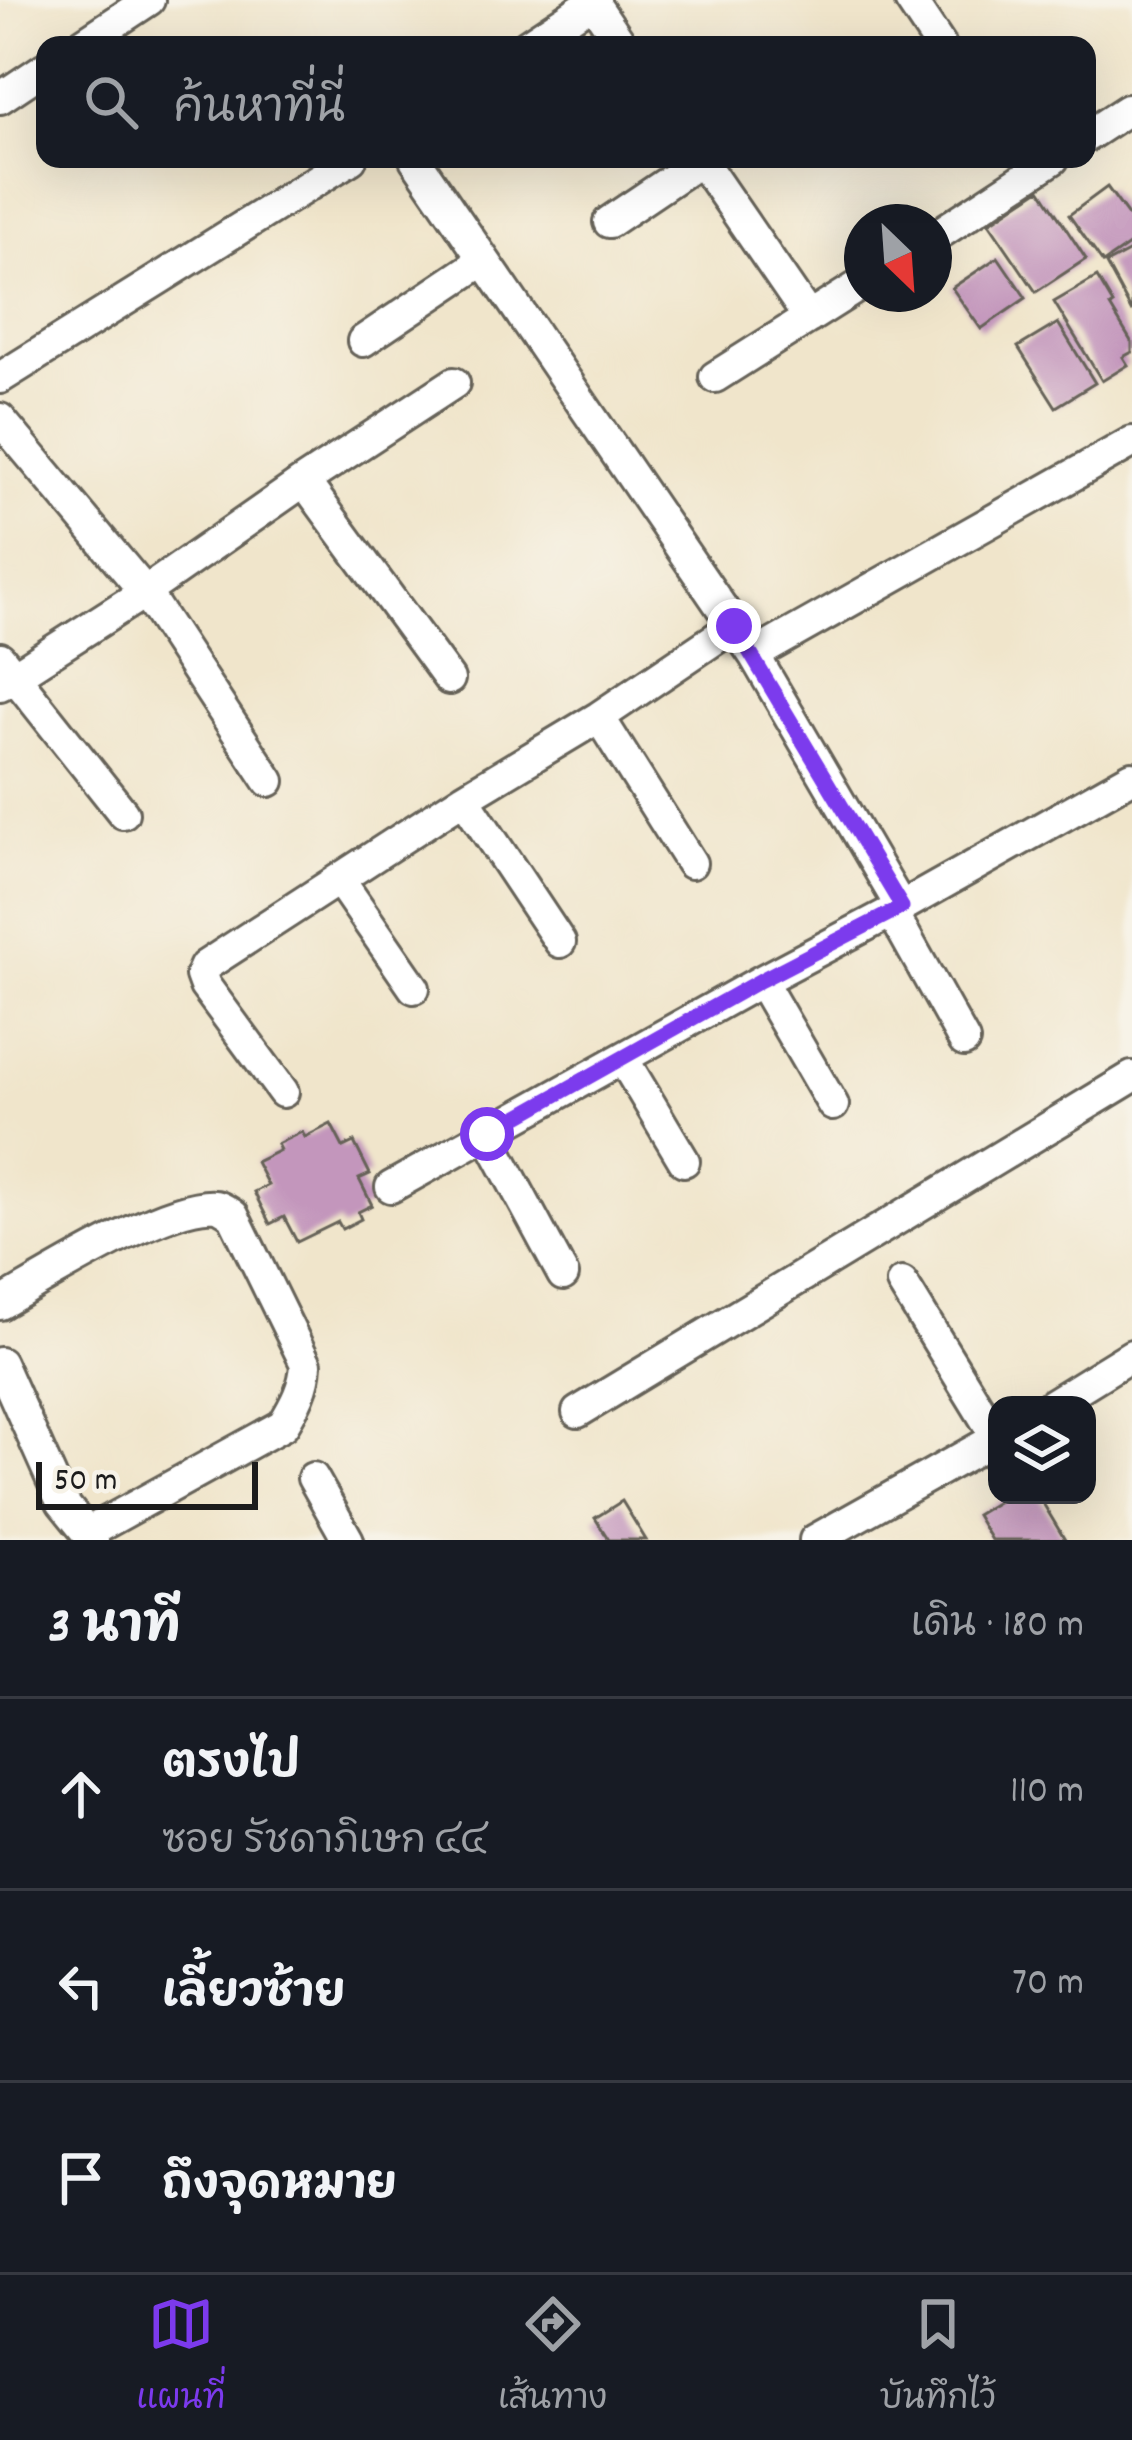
<!DOCTYPE html>
<html lang="th">
<meta charset="utf-8">
<style>
body{margin:0;font-family:Dekko,"Playpen Sans Thai",sans-serif;background:#242831;color:#f1f3f6}
.controls{position:absolute;right:36px;bottom:36px;display:grid;overflow:hidden;border-radius:24px;box-shadow:0 12px 48px #0002}
.controls button{width:108px;height:108px;display:grid;place-items:center;padding:0;border:0;border-bottom:3px solid #363941;background:#171b24;color:#f1f3f6;font:60px sans-serif}
.compass{position:absolute;left:844px;top:204px;width:108px;height:108px;border-radius:50%;background:#171b24;box-shadow:0 12px 48px #0002;rotate:155deg}
.scale{position:absolute;left:36px;bottom:30px;width:222px;box-sizing:border-box;padding-left:12px;border:6px solid #1c1c1c;border-top:0;font-size:33px;line-height:42px;white-space:nowrap;color:#1c1c1c;-webkit-text-stroke:9px #f7f3e8;paint-order:stroke}
.stop{position:absolute;width:36px;height:36px;margin:-27px;border:9px solid #7c3aed;border-radius:50%;background:#fff}
.stop.end{background:#7c3aed;border-color:#fff;box-shadow:0 3px 12px #0008}
.list{margin:0;padding:0;list-style:none}
h2{display:flex;justify-content:space-between;align-items:center;height:156px;margin:0;padding:0 48px;font-size:51px}
h2 small{font-size:39px;font-weight:400;color:#9ea1a6}
.list li{display:grid;grid-template-columns:78px 1fr auto;gap:36px;align-items:center;box-sizing:border-box;height:192px;padding:0 48px;border-top:3px solid #363941}
.list b{display:block;font-size:45px;white-space:nowrap}
.list p{margin:0;font-size:39px;white-space:nowrap;color:#9ea1a6}
.list em{font-size:39px;font-style:normal;color:#9ea1a6}
.icon{flex:none;width:66px;height:66px;fill:none;stroke:currentColor;stroke-width:2;stroke-linecap:round;stroke-linejoin:round}
.map{position:relative;flex:none;width:1132px;height:1540px;overflow:hidden}
.search{position:absolute;background:#171b24;box-shadow:0 12px 48px #0002;left:36px;right:36px;top:36px;height:132px;display:flex;align-items:center;gap:30px;box-sizing:border-box;padding:0 42px;border-radius:24px;color:#9ea1a6;font-size:45px}
.sheet{height:732px;background:#171b24}
nav{display:flex;justify-content:space-around;align-items:center;box-sizing:border-box;height:168px;border-top:3px solid #363941;background:#171b24;font-size:33px;color:#9ea1a6}
nav a{display:grid;justify-items:center;gap:6px}
nav .on{color:#7c3aed}
.map>svg:first-child{display:block}
</style>
<div class="map">
<svg width="1132" height="1540" viewBox="0 0 1132 1540">
<rect width="100%" height="100%" fill="#f7f3e8"/>
<filter id="ink" filterUnits="userSpaceOnUse"><feTurbulence type="fractalNoise" baseFrequency=".00833" numOctaves="2"/><feDisplacementMap in="SourceGraphic" scale="24" xChannelSelector="R" yChannelSelector="G"/><feConvolveMatrix kernelMatrix="1 2 1 2 8 2 1 2 1" color-interpolation-filters="sRGB"/></filter>
<filter id="wash" filterUnits="userSpaceOnUse"><feTurbulence type="fractalNoise" baseFrequency=".004" numOctaves="4" result="noise"/><feDisplacementMap in="SourceGraphic" scale="48" xChannelSelector="R" yChannelSelector="G"/><feGaussianBlur stdDeviation="2.7" result="paint"/><feColorMatrix in="noise" values="0 0 0 0 0 0 0 0 0 0 0 0 0 0 0 0 0 1.4 0 .05"/><feComposite in="paint" operator="in"/></filter>
<g filter="url(#wash)">
<rect width="100%" height="100%" fill="#f0e5cb"/>
<g id="blocks">
<!-- building -->
<path fill="#c396bc" d="M1107,187l25,34v22l-29,20 -34,-48z
M1040,189l46,70 -50,33 -47,-69z
M1132,250v62l-26,-48z
M998,257l28,41 -45,31 -29,-41z
M1097,277l16,27 -3,2 22,37v9l-9,5 5,8 -26,16 -48,-79z
M1058,323l37,60 -39,24 -38,-60z
M331,1124l12,23 11,-5 16,32 -11,5 13,26 -14,7 3,7 -19,10 -4,-7 -41,20 -13,-25 -14,7 -16,-32 14,-7 -12,-23 24,-12 -3,-6 25,-12 3,5z
M1009,1495h29l27,45h-74l-15,-25z
M622,1501l24,39h-37l-14,-22z"/>
</g>
</g>
<g filter="url(#ink)">
<use href="#blocks" fill-opacity="0" stroke="#666259" stroke-width="3"/>
<g fill="none" stroke-linecap="round" stroke-linejoin="round">
<!-- minor casing -->
<g stroke="#666259" stroke-width="36">
<path id="minor" d="M910,0l30,45
M593,2l29,43
M81,45l68,-45
M527,45l68,-45
M0,98l45,-30
M1087,136l40,-26
M415,159l339,496 147,252
M700,159l109,159
M609,222l92,-62
M934,237l119,-78
M363,341l121,-81
M715,377l147,-93
M0,378l351,-219
M0,419l145,173 124,189
M304,481l145,198
M754,655l378,-213
M0,658l123,155
M0,685l145,-93 159,-111 150,-98
M599,717l92,146
M464,798l96,144
M340,881l74,107
M892,912l72,129
M761,981l72,124
M623,1059l61,102
M283,1092l-78,-106 -4,-11 4,-9 259,-168 135,-81 135,-91
M487,1134l76,141
M391,1187l370,-206 140,-74 231,-130
M902,1283l95,155
M0,1304c44,-25 170,-104 216,-98 6,1 12,6 17,9l73,149c-1,23 -11,41 -23,61l-196,108
M0,1363l62,139 31,38
M1051,1405l81,-50
M578,1412l554,-335
M313,1478l35,62
M815,1540l182,-102"/>
</g>
<!-- minor -->
<use href="#minor" stroke="#fff" stroke-width="30"/>
</g>
</g>
<g fill="none" stroke-linecap="round" stroke-linejoin="round" filter="url(#ink)">
<!-- route -->
<path stroke="#7c3aed" stroke-width="15" d="M487,1134l274,-154 141,-73 -168,-281"/>
</g>
</svg>
<div class="controls">
<button><svg class="icon" aria-label="layers" viewBox="0 0 24 24"><path d="M12 4l9 5-9 5-9-5zM3 14l9 5 9-5"/></svg></button>
</div>
<svg class="compass" viewBox="-18 -18 36 36"><path d="M0-13l5 13h-10z" fill="#e53935"/><path d="M0 13l5-13h-10z" fill="#9ea1a6"/></svg>
<div class="scale">50 m</div>
<div class="stop" style="left:487px;top:1134px"></div>
<div class="stop end" style="left:734px;top:626px"></div>
<div class="search"><svg class="icon" aria-label="search" viewBox="0 0 24 24"><circle cx="10" cy="10" r="6"/><path d="M15 15l6 6"/></svg>ค้นหาที่นี่</div>
</div>
<section class="sheet">
<h2>3 นาที<small>เดิน · 180 m</small></h2>
<ul class="list">
<li><svg class="icon" aria-label="ahead" viewBox="0 0 24 24"><path d="M12 20V5M6 11l6-6 6 6"/></svg><div><b>ตรงไป</b><p>ซอย รัชดาภิเษก ๔๔</p></div><em>110 m</em></li>
<li><svg class="icon" aria-label="left" viewBox="0 0 24 24"><path d="M17 20v-9H6M10 6l-5 5 5 5"/></svg><div><b>เลี้ยวซ้าย</b></div><em>70 m</em></li>
<li><svg class="icon" aria-label="arrive" viewBox="0 0 24 24"><path d="M6 21V4h12l-3 4 3 4H6"/></svg><div><b>ถึงจุดหมาย</b></div></li>
</ul>
</section>
<nav>
<a class="on"><svg class="icon" aria-label="map" viewBox="0 0 24 24"><path d="M3 6l6-2 6 2 6-2v14l-6 2-6-2-6 2zM9 4v14M15 6v14"/></svg>แผนที่</a>
<a><svg class="icon" aria-label="directions" viewBox="0 0 24 24"><path d="M12 3l9 9-9 9-9-9zM9 14v-3h6M13 9l2 2-2 2"/></svg>เส้นทาง</a>
<a><svg class="icon" aria-label="saved" viewBox="0 0 24 24"><path d="M7 4h10v16l-5-4-5 4z"/></svg>บันทึกไว้</a>
</nav>
